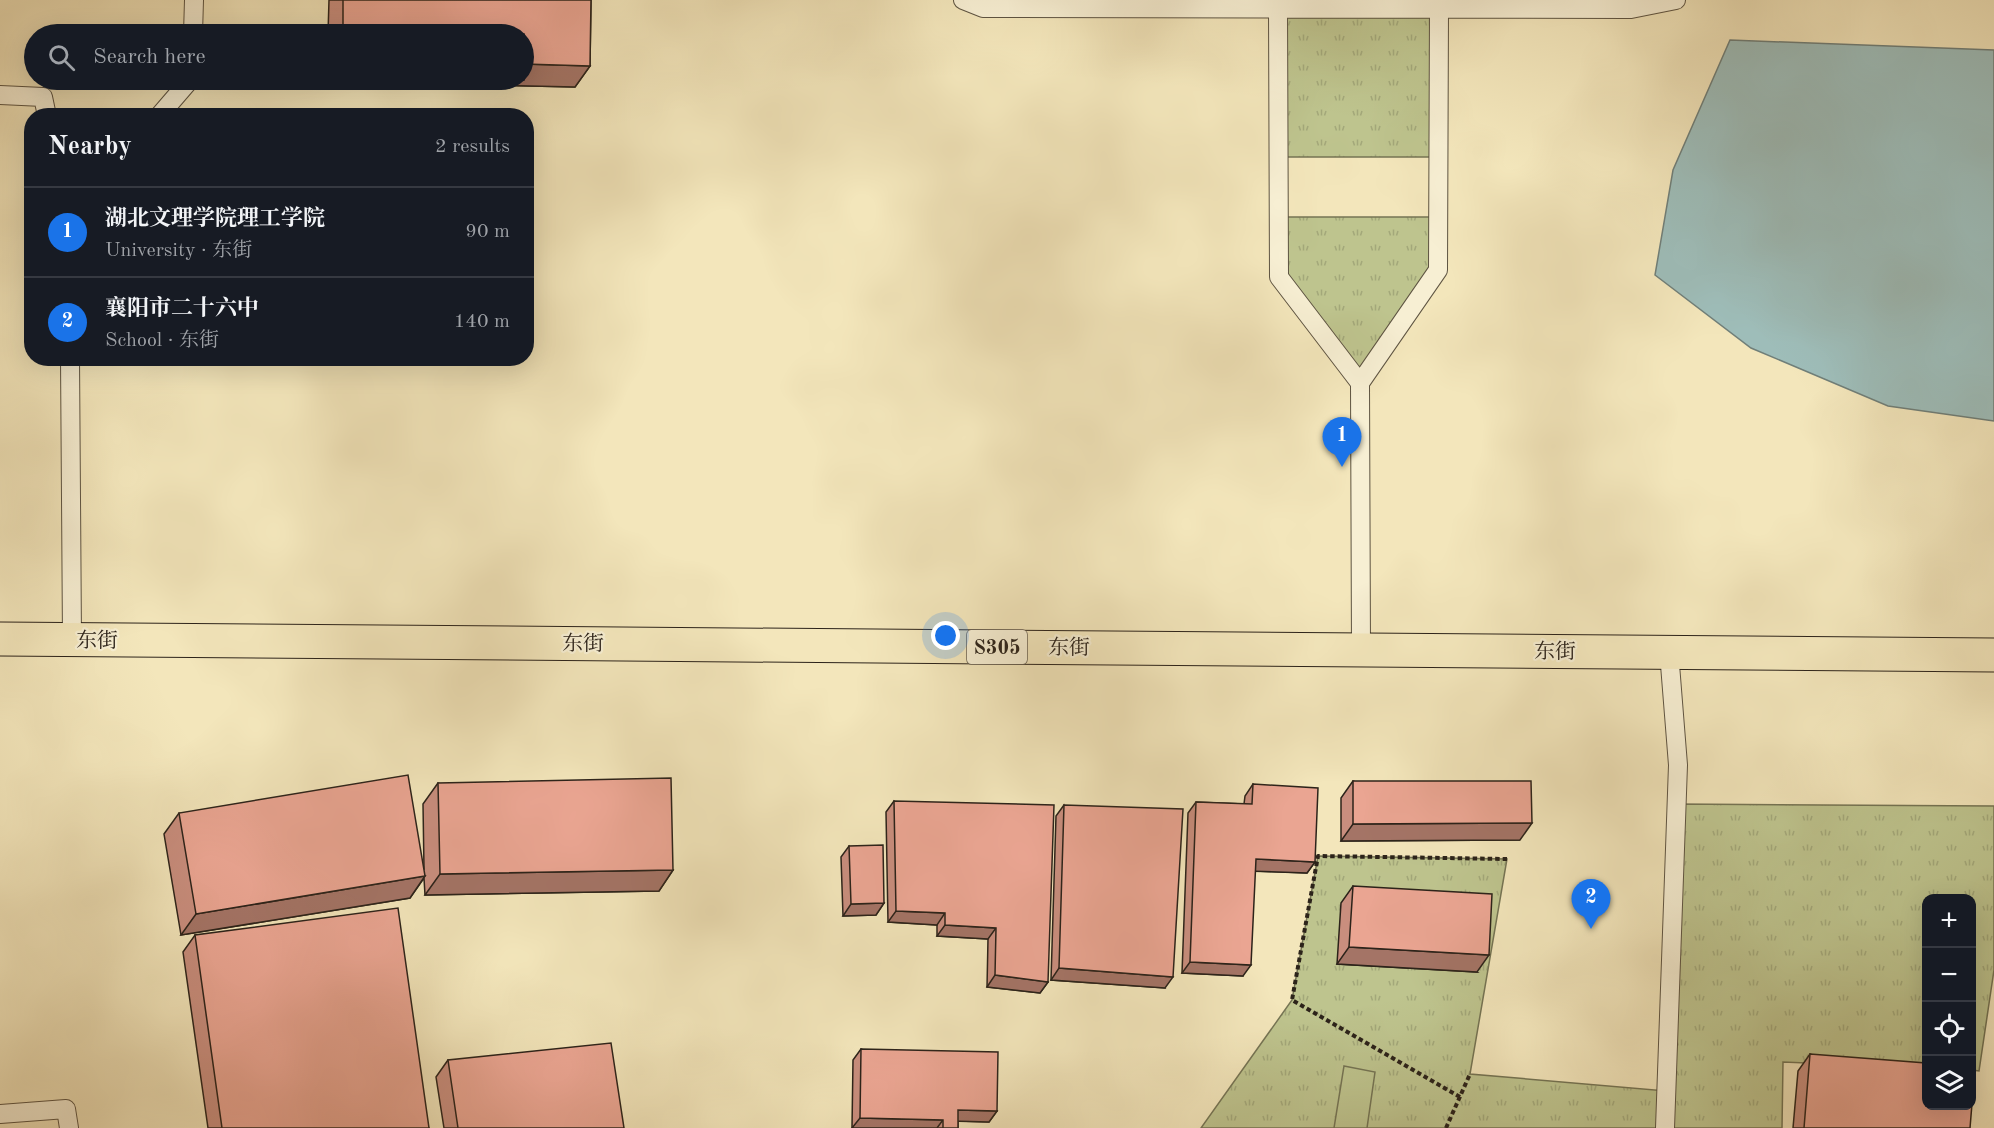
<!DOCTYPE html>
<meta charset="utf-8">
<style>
body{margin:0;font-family:"Old Standard TT","Noto Serif SC",serif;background:#20242c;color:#f1f3f6}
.controls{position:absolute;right:18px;bottom:18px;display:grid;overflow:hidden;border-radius:12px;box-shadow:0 6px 24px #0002}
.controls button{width:54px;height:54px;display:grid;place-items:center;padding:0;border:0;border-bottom:2px solid #363941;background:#171b24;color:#f1f3f6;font:30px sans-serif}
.you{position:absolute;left:946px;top:636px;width:21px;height:21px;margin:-15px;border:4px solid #fff;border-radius:50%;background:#1a73e8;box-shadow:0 0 0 9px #1a73e833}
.badge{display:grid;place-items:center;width:39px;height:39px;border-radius:50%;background:#1a73e8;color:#fff;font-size:20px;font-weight:700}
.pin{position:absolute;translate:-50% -50px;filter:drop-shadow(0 2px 3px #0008)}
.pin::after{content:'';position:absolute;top:32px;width:21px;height:18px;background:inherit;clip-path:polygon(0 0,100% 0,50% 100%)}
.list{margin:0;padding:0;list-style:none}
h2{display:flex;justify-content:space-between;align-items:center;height:78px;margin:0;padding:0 24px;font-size:26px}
h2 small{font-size:20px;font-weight:400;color:#9ea1a6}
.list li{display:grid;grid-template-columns:39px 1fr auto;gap:18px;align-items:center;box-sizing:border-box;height:90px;padding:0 24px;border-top:2px solid #363941}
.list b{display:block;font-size:22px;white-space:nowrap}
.list p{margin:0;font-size:20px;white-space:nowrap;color:#9ea1a6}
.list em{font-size:20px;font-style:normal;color:#9ea1a6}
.icon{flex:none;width:33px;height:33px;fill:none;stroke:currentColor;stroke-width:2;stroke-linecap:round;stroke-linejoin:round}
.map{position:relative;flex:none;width:1994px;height:1128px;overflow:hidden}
.search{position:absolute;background:#171b24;box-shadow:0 6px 24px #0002;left:24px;top:24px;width:510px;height:66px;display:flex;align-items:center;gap:15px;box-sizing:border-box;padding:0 21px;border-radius:33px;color:#9ea1a6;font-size:22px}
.panel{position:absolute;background:#171b24;box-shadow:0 6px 24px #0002;left:24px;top:108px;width:510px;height:258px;border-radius:24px}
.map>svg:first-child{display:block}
</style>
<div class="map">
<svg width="1994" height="1128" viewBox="0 0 1994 1128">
<defs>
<pattern id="grass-tufts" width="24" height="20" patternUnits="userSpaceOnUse" patternTransform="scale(1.5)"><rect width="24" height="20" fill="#bec48e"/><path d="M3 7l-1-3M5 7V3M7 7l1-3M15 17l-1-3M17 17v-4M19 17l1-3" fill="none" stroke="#a3a87a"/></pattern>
</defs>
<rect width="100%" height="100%" fill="#f3e6bb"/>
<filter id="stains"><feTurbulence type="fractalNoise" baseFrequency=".00333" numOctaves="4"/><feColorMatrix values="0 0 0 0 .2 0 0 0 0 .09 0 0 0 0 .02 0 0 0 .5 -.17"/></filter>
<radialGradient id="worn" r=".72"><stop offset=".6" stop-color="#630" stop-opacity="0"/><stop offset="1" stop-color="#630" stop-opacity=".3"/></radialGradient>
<!-- grass -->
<path fill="url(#grass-tufts)" stroke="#757454" stroke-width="1.5" d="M1278,9l161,1 -1,147h-159z
M1279,217h159v53l-78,113 -81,-106z
M1677,804l317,2v164l-15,101 -7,-1v-172h-46v170l-143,-6 -1,66h-581l91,-128 26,-144 189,3 -37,215 196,17z"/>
<!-- pitch -->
<path fill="#bec48e" stroke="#757454" stroke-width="1.5" d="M1344,1066l31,6 -8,56h-33z"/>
<!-- water -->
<path fill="#9ebdb9" stroke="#707f79" stroke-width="1.5" d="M1730,40l264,10v371l-106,-15 -137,-58 -96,-73 18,-105z"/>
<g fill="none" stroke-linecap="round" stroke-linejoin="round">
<!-- service casing -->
<g stroke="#5e5442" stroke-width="20">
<path id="service" d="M963,0l20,8 648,1 45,-9
M1278,9l1,268 81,106 78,-113 1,-260
M193,34l1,-34
M0,95l43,2 4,19
M159,116l31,-36
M70,358l2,281
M1360,383l1,267
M0,1114l66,-5 3,19
M1665,1128l13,-363 -9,-113"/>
</g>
<!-- primary casing -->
<g stroke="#2c231a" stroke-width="35">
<path id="primary" d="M0,639l1994,16"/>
</g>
<!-- path -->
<path stroke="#2c231a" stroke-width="4" stroke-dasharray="4.5 3" stroke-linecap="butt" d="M1460,1097l-168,-97 26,-144 189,3
M1446,1128l24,-54"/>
<!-- service -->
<use href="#service" stroke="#f7efd3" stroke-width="18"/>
<!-- primary -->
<use href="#primary" stroke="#f3e6bb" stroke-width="33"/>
</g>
<!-- wall -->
<path fill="#c98e7e" stroke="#2c231a" stroke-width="1.5" d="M329,0h262l-1,66 -15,21 -248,-6v-1h197v-46h-196z
M1353,781l167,59 -179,1v-43z
M438,783l235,87 -14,21 -234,4 -1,-17 -14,20 -229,37 -17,-101 15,-21 245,56 -1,-65z
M1253,784l62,78 -8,11 -52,-2 -12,105 -61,-3 6,-160 8,-11 48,2 1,-8z
M894,801l154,181 -8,11 -53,-6 1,-48 -51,-3v-11l-49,-3 -2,-110z
M1064,805l101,183 -114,-8 5,-164z
M849,846l35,57 -8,12 -33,1 -2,-59z
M1353,886l124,86 -140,-8 4,-61z
M195,935l234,193h-221l-25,-176z
M861,1049l136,62 -8,11 -31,-1v7h-106l1,-68z
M1810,1054l160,74h-177l5,-57z
M448,1060l176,68h-180l-8,-51z"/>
<!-- shaded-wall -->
<path fill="#a47466" stroke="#2c231a" stroke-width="1.5" d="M524,64l66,2 -15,21 -248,-6 1,-1h196z
M1532,823l-12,17 -179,1 12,-17z
M1256,859l59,3 -8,11 -60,-2z
M673,870l-14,21 -234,4 15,-21z
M425,876l-15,22 -229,37 15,-21z
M884,903l-8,12 -33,1 8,-12z
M896,911l49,2 -8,12 -49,-3z
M945,925l51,3 -8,11 -51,-3z
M1349,947l140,8 -12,17 -140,-8z
M1190,962l61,3 -8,11 -61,-3z
M1059,968l114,9 -8,11 -114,-8z
M995,975l53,7 -8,11 -53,-6z
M958,1110l39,1 -8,11 -39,-1z
M860,1118l83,2 -6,8h-85z"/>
<!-- building -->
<path fill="#eaa592" stroke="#2c231a" stroke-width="1.5" d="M343,0h248l-1,66 -66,-2v-30h-181z
M408,775l17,101 -229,38 -17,-101z
M671,778l2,92 -233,4 -2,-91z
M1353,781h178l1,42 -179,1z
M1253,784l65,4 -3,74 -59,-3 -5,106 -61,-3 6,-160 56,2z
M894,801l160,4 -6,177 -53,-7 1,-47 -51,-3v-12l-49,-2z
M1064,805l119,4 -10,168 -114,-9z
M883,845l1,58 -33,1 -2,-58z
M1353,886l139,8 -3,61 -140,-8z
M398,908l31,220h-207l-27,-193z
M611,1043l13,85h-166l-10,-68z
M861,1049l137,3 -1,59 -39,-1v18h-15v-8l-83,-2z
M1810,1054l116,9v43h45v-39h4l-5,61h-166z"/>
<g text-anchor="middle" stroke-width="4.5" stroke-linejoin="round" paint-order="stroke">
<!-- shield labels -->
<rect fill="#f7efd3" stroke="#696052" stroke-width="1.5" x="967" y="630" width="60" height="34" rx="4.5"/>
<g font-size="20" font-weight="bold" fill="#2c231a">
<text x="997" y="654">S305</text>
</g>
<!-- street labels -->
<g font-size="21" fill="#2c231a" stroke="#f7efd3">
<text x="97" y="647">东街</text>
<text x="583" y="650">东街</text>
<text x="1069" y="654">东街</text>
<text x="1555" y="658">东街</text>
</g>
</g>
<rect width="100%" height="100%" filter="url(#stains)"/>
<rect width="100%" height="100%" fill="url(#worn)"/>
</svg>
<div class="controls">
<button>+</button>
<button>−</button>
<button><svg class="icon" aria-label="locate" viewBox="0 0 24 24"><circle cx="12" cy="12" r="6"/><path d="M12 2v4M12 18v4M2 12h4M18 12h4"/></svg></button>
<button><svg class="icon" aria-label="layers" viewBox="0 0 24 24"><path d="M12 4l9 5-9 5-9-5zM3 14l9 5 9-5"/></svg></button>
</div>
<div class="you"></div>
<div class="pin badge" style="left:1342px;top:467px">1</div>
<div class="pin badge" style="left:1591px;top:929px">2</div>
<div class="search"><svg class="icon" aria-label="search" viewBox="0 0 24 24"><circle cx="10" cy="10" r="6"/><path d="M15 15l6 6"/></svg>Search here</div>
<section class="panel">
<h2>Nearby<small>2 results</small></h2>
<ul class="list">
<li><span class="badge">1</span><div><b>湖北文理学院理工学院</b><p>University · 东街</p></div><em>90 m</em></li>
<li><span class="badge">2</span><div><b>襄阳市二十六中</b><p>School · 东街</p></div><em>140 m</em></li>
</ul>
</section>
</div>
